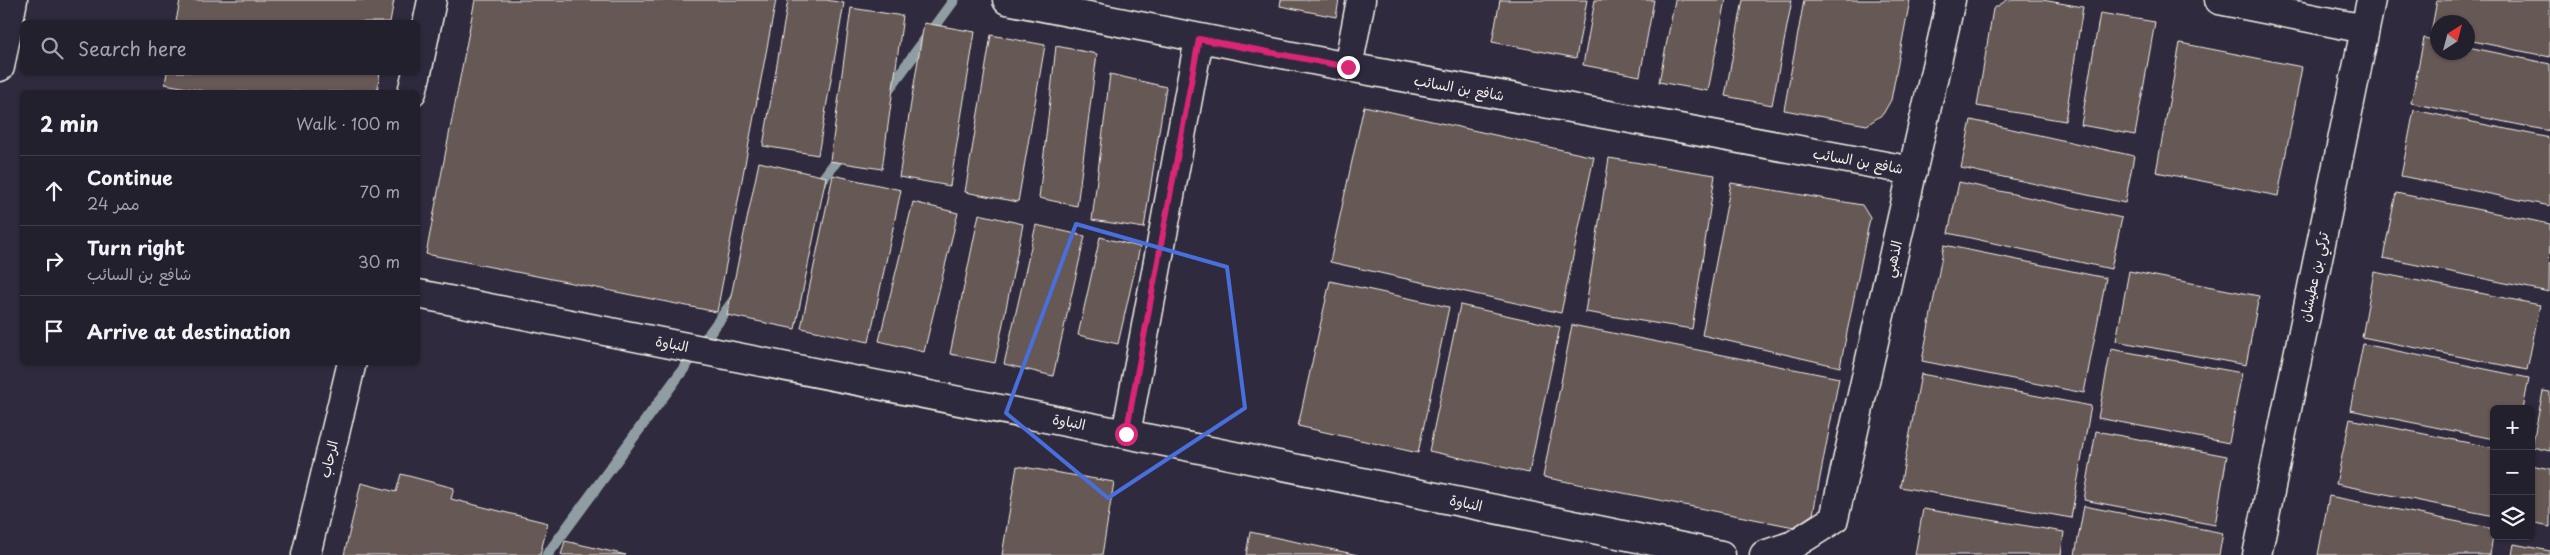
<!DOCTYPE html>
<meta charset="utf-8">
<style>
body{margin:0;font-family:"Playpen Sans","Playpen Sans Arabic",sans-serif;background:#2f2d3a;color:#f1f3f6}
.controls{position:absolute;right:15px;bottom:15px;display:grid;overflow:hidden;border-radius:8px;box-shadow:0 1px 4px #0004}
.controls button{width:45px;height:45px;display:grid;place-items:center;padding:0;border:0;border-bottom:1px solid #403e4a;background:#23202e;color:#f1f3f6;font:25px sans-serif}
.compass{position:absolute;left:2430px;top:15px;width:45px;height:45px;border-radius:50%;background:#23202e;box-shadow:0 1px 4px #0004;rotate:36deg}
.stop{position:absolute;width:15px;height:15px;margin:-11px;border:4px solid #db2777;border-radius:50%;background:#fff}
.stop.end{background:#db2777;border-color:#fff;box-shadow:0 1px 5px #0008}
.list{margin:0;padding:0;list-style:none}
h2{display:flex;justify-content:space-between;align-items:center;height:65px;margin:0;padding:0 20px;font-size:21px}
h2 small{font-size:16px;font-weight:400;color:#a3a3aa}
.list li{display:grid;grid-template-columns:32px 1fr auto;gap:15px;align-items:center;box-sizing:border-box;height:70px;padding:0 20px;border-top:1px solid #403e4a}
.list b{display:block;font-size:19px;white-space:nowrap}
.list p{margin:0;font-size:16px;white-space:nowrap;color:#a3a3aa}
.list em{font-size:16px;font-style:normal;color:#a3a3aa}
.icon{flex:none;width:28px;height:28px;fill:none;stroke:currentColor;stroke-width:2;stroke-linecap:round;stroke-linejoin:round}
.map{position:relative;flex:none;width:2550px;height:555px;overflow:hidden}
.search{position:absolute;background:#23202e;box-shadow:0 1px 4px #0004;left:20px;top:20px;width:400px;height:55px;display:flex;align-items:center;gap:12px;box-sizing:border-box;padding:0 18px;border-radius:8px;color:#a3a3aa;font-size:19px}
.panel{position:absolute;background:#23202e;box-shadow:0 1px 4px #0004;left:20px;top:90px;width:400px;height:275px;border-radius:8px}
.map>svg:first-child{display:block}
</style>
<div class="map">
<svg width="2550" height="555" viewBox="0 0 2550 555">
<rect width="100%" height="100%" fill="#2f2a3d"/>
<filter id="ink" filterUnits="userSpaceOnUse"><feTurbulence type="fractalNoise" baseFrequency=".02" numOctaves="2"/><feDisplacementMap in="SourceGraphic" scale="10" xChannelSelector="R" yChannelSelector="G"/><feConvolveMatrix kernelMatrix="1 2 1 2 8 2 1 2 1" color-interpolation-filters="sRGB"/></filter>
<g filter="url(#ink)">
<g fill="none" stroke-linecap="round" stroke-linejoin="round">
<!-- stream -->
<path stroke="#909ea4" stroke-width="11" d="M886,93l68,-93
M816,188l28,-37
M547,555l190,-259"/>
</g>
<!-- building -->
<path fill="#665955" stroke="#f4f1e8" d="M180,0h214l-4,22h-214z
M475,0h301l-59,312 -291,-58z
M788,0h38l18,3 -26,152 -55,-9z
M1281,0h58l-3,17 -56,-11z
M1500,0h87l-11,58 -84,-16z
M1595,0h59l-14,76 -57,-11z
M1675,0h51l-18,91 -49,-9z
M1743,0h49l-20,105 -47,-9z
M1804,0h106l-19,100 -8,14 -16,11 -83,-15z
M2007,0h35l41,7 -18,114 -88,-15 16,-97z
M2437,0h113v57l-82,-17v-18h-30v12l-7,-1z
M851,8l52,8 -21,153 -52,-8z
M2100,13l55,9 -20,113 -54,-10z
M924,23l51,9 -25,154 -51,-9z
M991,35l54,10 -27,157 -53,-10z
M2424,38l14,3v11h30v-5l82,17v67l-139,-28z
M2180,43l122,24 -24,129 -122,-24z
M1056,46l41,8 -20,152 -38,-8z
M167,72h213l-3,20h-168l-44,-8z
M1110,74l56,13 -22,141 -52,-8z
M1364,106l230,51 -33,156 -231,-51z
M2414,110l136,28v68l-149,-30z
M1971,120l163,36 -9,47 -164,-35z
M1609,158l106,17 -23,154 -107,-17z
M759,162l67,15 -31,152 -68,-14z
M833,175l68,15 -32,152 -68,-14z
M1959,182l163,36 -11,51 -163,-36z
M1731,183l131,22 8,13 -30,149 -138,-32z
M2396,193l154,31 -1,68 -166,-34z
M913,202l45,11 -34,139 -45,-11z
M979,214l44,10 -28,139 -45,-9z
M1036,225l49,11 -32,140 -49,-12z
M1100,237l40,10 -22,97 -40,-9z
M1944,245l162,33 -22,115 -162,-32z
M2129,271l130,25 -13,69 -130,-24z
M2374,272l166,33 -13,65 -165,-33z
M1330,281l119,26 -31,146 -120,-27z
M1460,305l100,22 -31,146 -100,-22z
M1572,325l267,53 -26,136 -19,13 -251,-50z
M2363,344l166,34 -6,31h-29v30l-144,-29z
M2111,349l131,24 -13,70 -131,-25z
M1921,374l170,32 -20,112 -171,-31z
M2543,391l7,1v59l-18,-4z
M2350,419l144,29v68l-158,-32z
M2096,431l131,25 -12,69 -131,-25z
M2531,465l19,4v58l-19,-4z
M1017,466l97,16 -12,73h-100z
M401,474l53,14 -3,11 97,24 -8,32h-196l17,-72 35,9z
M2329,496l165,33 -4,26h-172z
M2084,506l139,27 -4,22h-144z
M1923,509l141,23 -3,23h-146z
M1250,532l108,23h-112z
M565,541l61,14h-65z
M2514,544l36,7v4h-38z"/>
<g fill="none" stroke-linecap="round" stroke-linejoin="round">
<!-- minor casing -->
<g stroke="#f4f1e8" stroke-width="31">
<path id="minor" d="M1007,0l341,67 565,104
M2219,0l146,29
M1348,67l13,-67
M418,68l14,-68
M412,92l5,-20
M418,294l708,140 595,121
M1126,434l73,-395
M306,555l46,-193
M1764,555l29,-10 41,-26 117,-519
M2257,555l114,-555"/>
</g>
<!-- secondary casing -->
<g stroke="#f4f1e8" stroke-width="31">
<path id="secondary" d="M0,67l13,-67"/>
</g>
<!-- minor -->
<use href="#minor" stroke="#2f2a3d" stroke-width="28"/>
<!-- secondary -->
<use href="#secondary" stroke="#2f2a3d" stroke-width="28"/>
</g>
</g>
<g fill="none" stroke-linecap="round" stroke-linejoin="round" filter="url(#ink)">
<!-- route -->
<path stroke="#db2777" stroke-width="6" d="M1126,434l73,-395 149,28"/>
</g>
<!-- marked area -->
<path fill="none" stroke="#486fdb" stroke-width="4" stroke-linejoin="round" d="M1076,224l151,43 18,141 -137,90 -102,-85z"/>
<g text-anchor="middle" stroke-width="4" stroke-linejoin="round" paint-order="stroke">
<!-- street labels -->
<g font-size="14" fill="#f4f1e8" stroke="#2f2a3d">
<text transform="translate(1459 88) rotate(10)" y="5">شافع بن السائب</text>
<text transform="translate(1858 161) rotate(10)" y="5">شافع بن السائب</text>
<text transform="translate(1893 259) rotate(-77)" y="5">الذهبي</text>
<text transform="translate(2314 277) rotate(-78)" y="5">تركي بن عطيشان</text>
<text transform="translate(672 344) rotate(11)" y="5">النباوة</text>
<text transform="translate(1069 422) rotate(11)" y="5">النباوة</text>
<text transform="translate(329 459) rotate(-77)" y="5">الرحاب</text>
<text transform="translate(1466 503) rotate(12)" y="5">النباوة</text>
</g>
</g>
</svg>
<div class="controls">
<button>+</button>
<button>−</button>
<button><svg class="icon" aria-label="layers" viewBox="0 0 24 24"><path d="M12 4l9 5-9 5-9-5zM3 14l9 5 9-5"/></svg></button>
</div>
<svg class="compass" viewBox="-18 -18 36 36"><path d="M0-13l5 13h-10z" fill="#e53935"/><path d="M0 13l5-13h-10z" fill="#a3a3aa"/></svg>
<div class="stop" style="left:1126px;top:434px"></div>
<div class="stop end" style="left:1348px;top:67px"></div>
<div class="search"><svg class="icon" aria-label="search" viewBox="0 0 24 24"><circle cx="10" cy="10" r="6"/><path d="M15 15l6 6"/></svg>Search here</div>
<section class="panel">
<h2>2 min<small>Walk · 100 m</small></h2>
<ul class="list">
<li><svg class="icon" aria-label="ahead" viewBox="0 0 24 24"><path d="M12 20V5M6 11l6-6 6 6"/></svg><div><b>Continue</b><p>ممر 24</p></div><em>70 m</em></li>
<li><svg class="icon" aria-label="right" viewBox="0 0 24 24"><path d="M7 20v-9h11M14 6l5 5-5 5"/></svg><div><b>Turn right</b><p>شافع بن السائب</p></div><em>30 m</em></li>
<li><svg class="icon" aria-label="arrive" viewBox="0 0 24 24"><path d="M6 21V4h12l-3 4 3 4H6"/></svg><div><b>Arrive at destination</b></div></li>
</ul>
</section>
</div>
